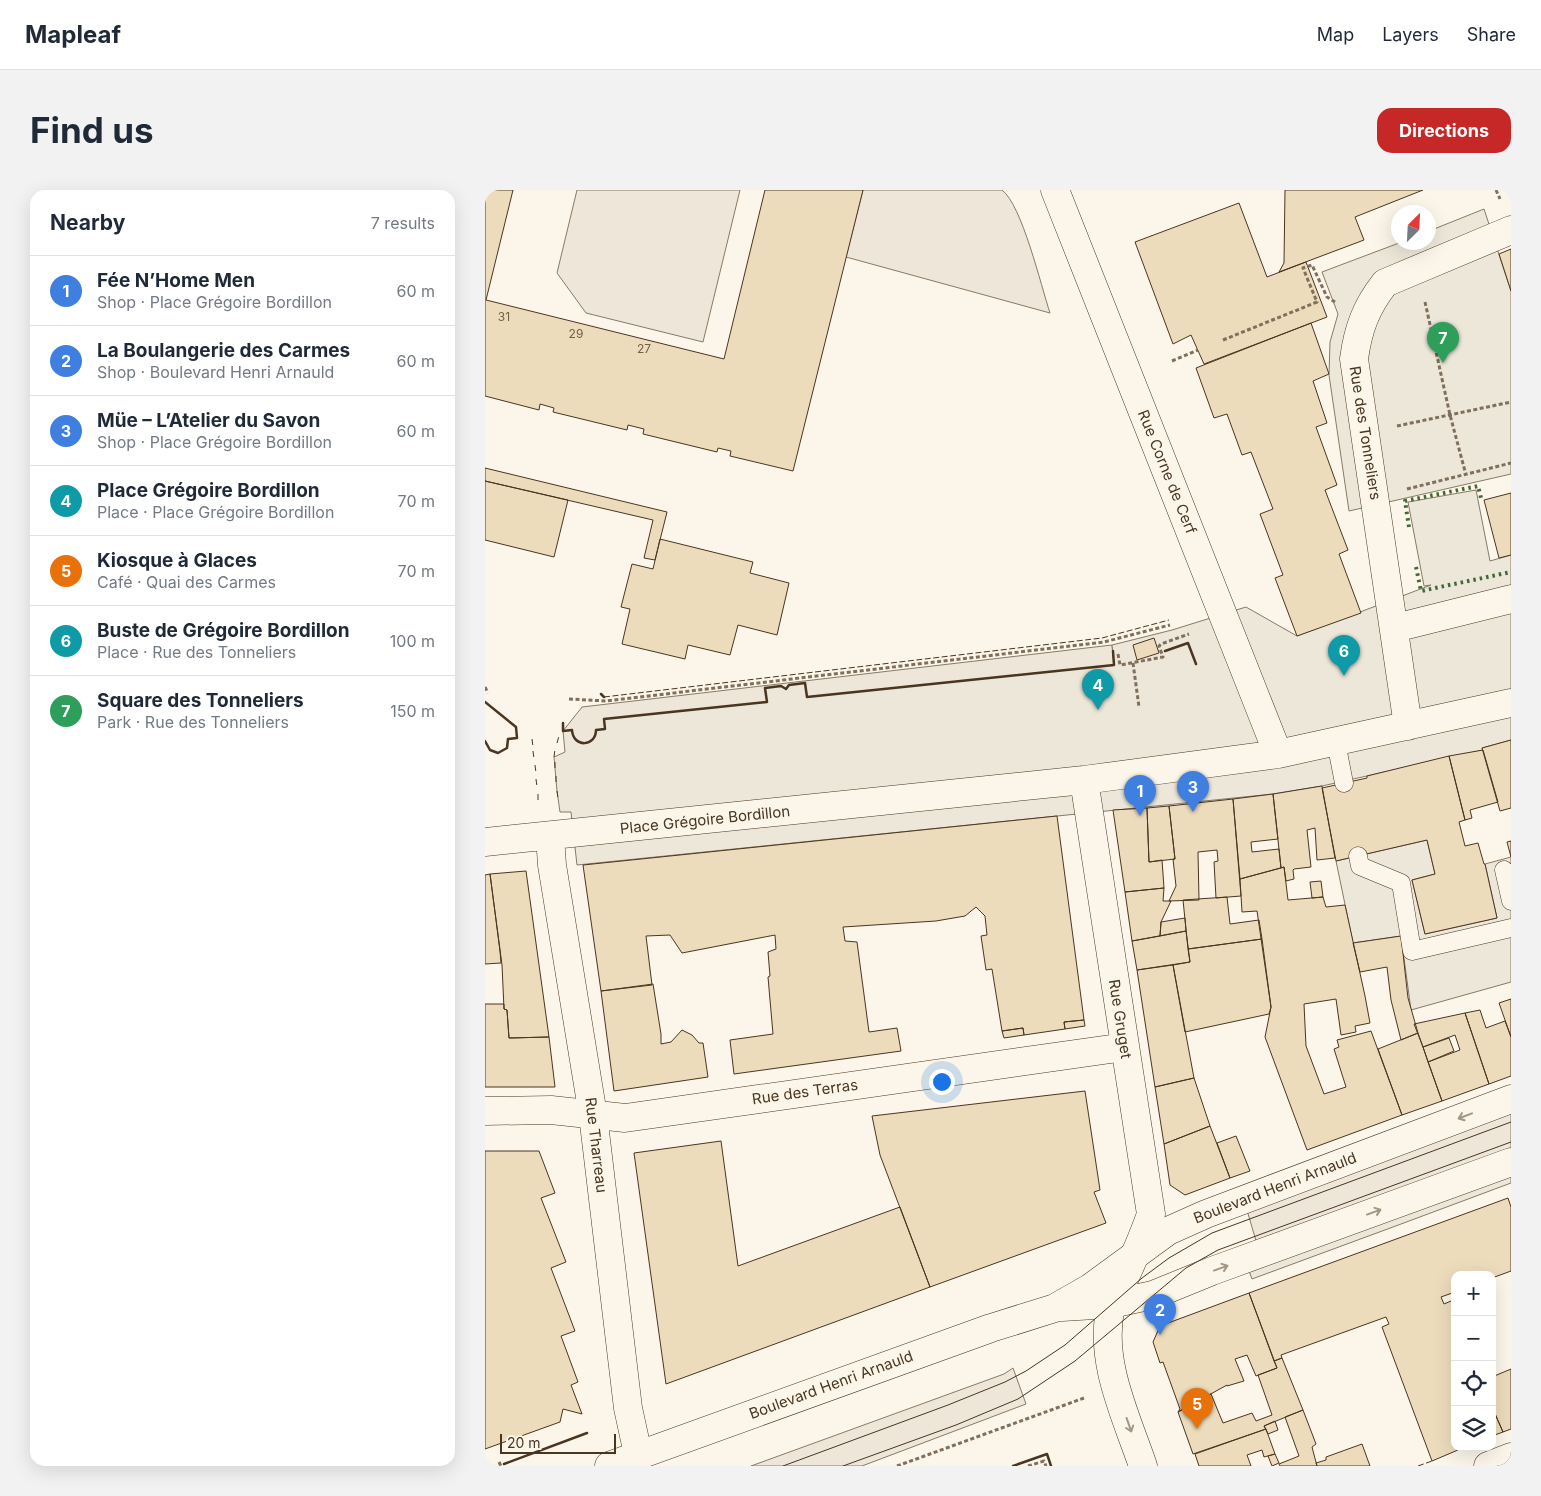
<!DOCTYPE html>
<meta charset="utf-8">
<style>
body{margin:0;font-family:Inter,sans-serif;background:#f2f2f3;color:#1f2937}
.controls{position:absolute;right:15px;bottom:15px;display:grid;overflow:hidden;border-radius:10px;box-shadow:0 5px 20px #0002}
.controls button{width:45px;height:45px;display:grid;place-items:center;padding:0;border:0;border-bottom:1px solid #e0e1e3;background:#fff;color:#1f2937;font:25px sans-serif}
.compass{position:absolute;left:906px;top:15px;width:45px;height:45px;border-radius:50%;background:#fff;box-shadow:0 5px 20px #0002;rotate:24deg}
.scale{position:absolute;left:15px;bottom:12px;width:116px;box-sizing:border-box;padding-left:5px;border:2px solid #4a3520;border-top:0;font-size:14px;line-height:18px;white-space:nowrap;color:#4a3520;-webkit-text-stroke:4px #fbf6e9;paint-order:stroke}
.you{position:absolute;left:456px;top:891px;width:18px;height:18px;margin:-12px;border:4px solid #fff;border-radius:50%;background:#1a73e8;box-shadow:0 0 0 8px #1a73e833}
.badge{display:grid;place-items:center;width:32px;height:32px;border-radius:50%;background:#c62828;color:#fff;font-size:16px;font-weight:700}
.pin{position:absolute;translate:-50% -41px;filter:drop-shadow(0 1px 2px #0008)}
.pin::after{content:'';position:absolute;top:26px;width:18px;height:15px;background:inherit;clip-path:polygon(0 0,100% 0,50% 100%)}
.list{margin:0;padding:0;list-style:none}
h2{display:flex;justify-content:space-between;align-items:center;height:65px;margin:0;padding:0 20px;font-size:21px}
h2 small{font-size:16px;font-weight:400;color:#747a83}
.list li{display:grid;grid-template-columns:32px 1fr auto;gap:15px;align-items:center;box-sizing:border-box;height:70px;padding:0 20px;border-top:1px solid #e0e1e3}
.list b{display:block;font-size:19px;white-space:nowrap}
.list p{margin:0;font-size:16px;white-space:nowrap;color:#747a83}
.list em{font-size:16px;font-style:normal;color:#747a83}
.icon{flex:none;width:28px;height:28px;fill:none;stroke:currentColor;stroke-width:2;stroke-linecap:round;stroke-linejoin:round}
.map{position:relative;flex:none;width:1026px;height:1276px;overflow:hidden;border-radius:15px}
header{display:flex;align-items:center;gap:30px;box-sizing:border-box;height:70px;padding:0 25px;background:#fff;border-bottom:1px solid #e0e1e3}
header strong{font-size:24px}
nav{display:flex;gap:28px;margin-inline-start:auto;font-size:18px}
.intro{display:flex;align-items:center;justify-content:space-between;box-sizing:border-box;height:120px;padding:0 30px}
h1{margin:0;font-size:35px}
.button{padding:12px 22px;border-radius:15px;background:#c62828;color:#fff;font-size:18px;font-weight:700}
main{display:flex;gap:30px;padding:0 30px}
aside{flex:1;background:#fff;border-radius:15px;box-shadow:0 5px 20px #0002}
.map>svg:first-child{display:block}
</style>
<header>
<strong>Mapleaf</strong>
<nav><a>Map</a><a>Layers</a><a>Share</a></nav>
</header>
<div class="intro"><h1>Find us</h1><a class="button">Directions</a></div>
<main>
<aside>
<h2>Nearby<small>7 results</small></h2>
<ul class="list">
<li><span class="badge" style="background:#3f7fe0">1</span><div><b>Fée N’Home Men</b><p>Shop · Place Grégoire Bordillon</p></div><em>60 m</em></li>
<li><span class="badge" style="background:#3f7fe0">2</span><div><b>La Boulangerie des Carmes</b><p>Shop · Boulevard Henri Arnauld</p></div><em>60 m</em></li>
<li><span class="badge" style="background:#3f7fe0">3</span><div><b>Müe – L’Atelier du Savon</b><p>Shop · Place Grégoire Bordillon</p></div><em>60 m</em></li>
<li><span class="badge" style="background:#0f9aa8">4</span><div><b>Place Grégoire Bordillon</b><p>Place · Place Grégoire Bordillon</p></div><em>70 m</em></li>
<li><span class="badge" style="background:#e8710a">5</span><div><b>Kiosque à Glaces</b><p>Café · Quai des Carmes</p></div><em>70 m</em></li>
<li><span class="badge" style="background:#0f9aa8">6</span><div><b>Buste de Grégoire Bordillon</b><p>Place · Rue des Tonneliers</p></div><em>100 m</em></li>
<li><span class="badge" style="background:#2e9e5b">7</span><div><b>Square des Tonneliers</b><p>Park · Rue des Tonneliers</p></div><em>150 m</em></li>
</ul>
</aside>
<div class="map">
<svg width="1026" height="1276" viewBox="0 0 1026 1276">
<rect width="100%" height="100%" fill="#fbf6e9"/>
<!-- green -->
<path fill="#ede6d9" stroke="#887966" d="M92,0h163l-37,152 -117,-29 -29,-40z
M378,0h139c20,15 39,96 48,123l-204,-56z
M627,455l2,20 -307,32 -2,-14 -19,6 -19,13 -163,17 1,10c-2,2 -5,2 -7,4 -6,5 -11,16 -21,8 -3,-3 -4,-6 -5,-11l-9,1 19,-24z
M1026,920v40l-254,94 -11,-37z
M528,1178l13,36 -164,62h-111l253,-92z"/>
<!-- parking -->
<path fill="#ede7d9" stroke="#887966" d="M999,19l27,82v183l-162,37 -20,-136 1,-33 8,-28 -16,-42 77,-29 30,-1v-11z
M991,300l14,71 21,-6v185l-29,8 1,2 -161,36 -49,8 -696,71 -6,-53h-11l-3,-21 -3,-34 11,-5 -2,-21 9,-1 1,5 2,4 6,4h5l7,-3 3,-10 9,-1 -1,-10 163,-17 -2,-14 16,-2 5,3 3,-4 16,-2 2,14 307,-32 -2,-20 60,-15 74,-23 51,29 134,-51 -7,1 -16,-84z
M942,650l8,34 -23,6 13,54 72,-16 -12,-54 26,-7v125l-100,28 -10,-74 -48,7 -17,-82z
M1026,984v9l-118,44 -141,52 -3,-8z"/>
<!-- building -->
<path fill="#ecdcbc" stroke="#4a3520" d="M0,0h28l-27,110 238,59 41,-169h98l-70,281 -63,-15 1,-5 -13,-3 -1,4 -74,-18 1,-5 -16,-4 -1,5 -74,-18 1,-4 -14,-4 -1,6 -54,-14z
M800,0h138l-68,27 9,23 -85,32 5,-9z
M754,13l28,74 39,-15 21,55 -123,47 -13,-29 -18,9 -38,-102z
M1026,59v42l-12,-37z
M826,133l18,51 -16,7 14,42 -11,4 21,58 -12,5 23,60 -9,4 22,59 -64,23 -22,-58 8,-3 -23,-61 13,-5 -22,-57 -9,3 -15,-41 -13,4 -18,-50z
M0,278l182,44 -12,48 -11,-2 9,-38 -168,-39z
M0,291l83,19 -14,57 -69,-17z
M1026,303v62l-12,3 -15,-58z
M175,349l93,23 -3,11 39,10 -12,52 -39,-10 -8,30 -42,-10 -3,14 -63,-15 8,-35 -9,-2 11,-43 21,5z
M669,448l5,15 -22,7 -4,-15z
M1026,550v68l-11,3 -18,-63z
M998,560l15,52 -28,8 2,8 -7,2 -16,-64z
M964,566l16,64 -6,2 6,24 13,-3 6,21h1l12,54 -72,16 -13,-54 23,-6 -8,-34 -91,21 -14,-73 45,-10v-2z
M837,596l13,72 -18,2 -2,-32 -8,2 4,37 -17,2 -1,1 1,9 -8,2 -2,-14 -3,1 -8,-74z
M788,604l5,45 -27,3 1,10 27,-3 2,19 -41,11 -7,-80z
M748,609l8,97 -25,2 -2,-36 4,-1 -1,-11 -19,2 1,48 -30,1 7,-15 -3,-27h2l-6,-53z
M684,616l6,53 -26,3 -2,-54z
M662,618l2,54 13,-2 2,28 -39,4 -12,-82z
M572,626l27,204 -20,2 1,7 -41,6 -1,-7 -21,3 -10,-62 -6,1 -5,-34 6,-1 -2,-19 -9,-9 -11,9 -29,5 -93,6 2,14 12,1 12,90 28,-4 4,23 -167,23 -4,-34 43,-6 -5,-57 2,-1 -2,-24 8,-3 -1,-14 -93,18 -12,-18 -24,1 6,49 -51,6 -18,-126z
M1026,651v16l-4,-15z
M799,677l4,33 35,-3 3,10 19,-2 20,91 5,27 -15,3 1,6 -15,3 -5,-36 -32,5 2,42 18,48 22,-7 -12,-38 5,-2 -2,-7 34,-9 31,84 -95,35 -42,-113 6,-30 -14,-96 -15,1 -2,-33z
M41,681l23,166 -40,1 -2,-28 -3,-1 -2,-44 -12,-91z
M5,684l10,77 1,12 -16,1v-89z
M836,691l2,16 -11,1 -2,-16z
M679,698l-1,13h8l-10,21 -1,14 -28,5 -7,-49z
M742,707l3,27 29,-4 3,19 -74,10 -5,-49z
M700,728l1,13 -26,5 1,-14z
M701,741l4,31 -53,8 -5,-29z
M916,746l7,62 10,35 -17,7 -10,-40 -4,-33 -27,5 -7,-29z
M777,749l9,68 -2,7 -84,18 -12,-67 17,-3 -2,-13z
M688,775l21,113 -39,9 -18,-117z
M168,794l8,50v10l10,-2 11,-12 10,5 7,8h4l5,34 -94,14 -13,-100z
M1026,809v38l-12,-34z
M0,814h19v5l3,1 2,28 40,-1 6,50h-70z
M995,820l6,18 19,-7 6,16v39l-22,8 -24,-71z
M980,823l24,71 -47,17 -14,-39 32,-12 -5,-15 -32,12 -9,-23z
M599,830l1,6 -20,3 -1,-7z
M538,838l1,7 -20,3 -2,-7z
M933,843l24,68 -40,14 -24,-66z
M964,848l5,13 -26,11 -5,-15z
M709,888l16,48 -46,18 -9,-57z
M600,901l15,99 -6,2 12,31 -176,64 -50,-132 -8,-39z
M725,936l20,52 -45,17 -15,-10 -6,-41z
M751,946l14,35 -20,7 -13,-35z
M236,951l17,125 162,-59 30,80 -264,97 -32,-231z
M0,961h54l16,42 -14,5 25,64 -15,6 24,63 -14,5 17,46 -7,3 11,29 -19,-5 -3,13 -75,27z
M1023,1008l3,9v64l-19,7v-3h-37v17l-14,5 3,7 7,-3 4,9v137h10l-33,14 -50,-134 7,-3 -3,-7 -105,38 1,3 -8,3 -25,-68z
M764,1103l28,75 -21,8 -9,-21 -12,4 9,22 -17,5v-1l-49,27 2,-3 -17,-47 -3,1 -7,-21 7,-16z
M797,1168l21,52 -39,16 2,3 -73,25 -15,-42 33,-18 12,29 29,-10 4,8 16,-6 -14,-40 19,-7 -3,-7z
M1026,1179v60l-8,3 -11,-25v-30z
M1007,1217l11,25 -11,4z
M818,1220l13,34 -4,3 5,19h-37l-1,-2 20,-8 -14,-39z
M790,1231l3,9 -10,4 -4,-8z
M781,1239l9,25 -11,3 -2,-7 -15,5 4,11h-52l-4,-12z
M877,1254l8,22h-53l-1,-3 10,-3v-3z
M790,1264l4,9 -7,3 -4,-10z"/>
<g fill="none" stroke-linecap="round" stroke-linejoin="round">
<!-- lane casing -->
<g stroke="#4a3520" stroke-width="19">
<path id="lane" d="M851,552l8,41
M873,666l2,10 41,17 11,68 99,-23
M1019,680l7,31"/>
</g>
<!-- street casing -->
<g stroke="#4a3520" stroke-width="29">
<path id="street" d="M570,0l223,564
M910,438l116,-29
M923,536l-54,-367c4,-30 12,-52 31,-76l126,-53
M599,590l67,434c-7,21 -16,41 -25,61 -5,10 -12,20 -15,31 -13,54 15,110 32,160
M65,646l2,29 41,250 35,293 10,46
M0,652l599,-62 194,-26 233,-51
M0,921l66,-1 74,8 500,-71
M1003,1276l23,-9"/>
</g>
<!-- secondary casing -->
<g stroke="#4a3520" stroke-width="29">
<path id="secondary" d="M577,1117l49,-3 42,-9 59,-24 299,-109
M124,1276l382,-138 64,-20 35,-20 78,-57 38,-17 305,-115"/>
</g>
<!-- path -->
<path stroke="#7f6f5c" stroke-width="3" stroke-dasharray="4 2.5" stroke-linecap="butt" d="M1011,0l4,9
M940,112l25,113 16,60
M738,150l94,-38 -14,-34 9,-3 15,32 8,5
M687,171l26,-11
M912,236l114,-24
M922,299l104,-26
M633,464l2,11 43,-8 -4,-11 2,-2 28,-10
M648,473l6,44
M0,497l3,6
M84,509l37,2 498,-59 66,-17
M14,1272l2,4
M412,1276l187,-68
M543,1276l16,-5 2,5"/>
<!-- lane -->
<use href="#lane" stroke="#fbf6e9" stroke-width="18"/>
<!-- street -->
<use href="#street" stroke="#fbf6e9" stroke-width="28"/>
<!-- secondary -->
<use href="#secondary" stroke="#fbf6e9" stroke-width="28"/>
<!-- tram -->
<path stroke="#4a3520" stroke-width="1" d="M298,1276l165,-61 57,-23 21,-11 39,-26 77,-67 27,-20 43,-25 299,-111
M358,1276l113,-41 62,-26 57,-38 111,-93 32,-18 293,-108"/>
<!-- hedge -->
<path stroke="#436837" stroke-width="4" stroke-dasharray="2.5 4" stroke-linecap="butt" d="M924,337l-4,-26 73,-15 3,12
M931,377l5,24 90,-19"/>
<!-- fence -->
<path stroke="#4a3520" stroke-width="1" stroke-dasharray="6 2.5" stroke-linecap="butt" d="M119,507l498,-59 67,-18
M47,549l1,8
M72,553l2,-7
M48,561l1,8
M69,567l1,-8
M70,572v7
M50,575l1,8
M71,586v7
M51,589l1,8
M72,601l1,7
M53,604v7
M933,1276l14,-5"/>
<!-- wall -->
<path stroke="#4a3520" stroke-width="2.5" d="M680,461l23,-8 8,21
M116,504l3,3
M0,512l31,25 1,11 -9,1 -1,9 -9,5 -8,-3 -5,-9
M78,533v8l9,-1c1,18 24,17 24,0l9,-1 -1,-10 163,-17 -2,-14 16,-2 5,3 3,-4 16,-2 2,14 307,-32 -1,-14
M19,1274l83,-31
M528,1276l34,-12 4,12"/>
</g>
<!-- one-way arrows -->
<defs><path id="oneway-shaft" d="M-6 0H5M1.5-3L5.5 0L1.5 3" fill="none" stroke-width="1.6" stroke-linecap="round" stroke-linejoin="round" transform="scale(1.25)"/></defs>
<g stroke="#a29684">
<use href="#oneway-shaft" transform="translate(980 926) rotate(159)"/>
<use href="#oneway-shaft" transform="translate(889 1022) rotate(-20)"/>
<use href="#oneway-shaft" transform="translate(736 1078) rotate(-20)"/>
<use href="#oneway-shaft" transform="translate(644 1235) rotate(71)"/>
</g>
<g text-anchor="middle" stroke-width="4" stroke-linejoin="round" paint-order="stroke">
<!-- number labels -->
<g font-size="12" fill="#725f47">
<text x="19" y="131">31</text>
<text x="91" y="148">29</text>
<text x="159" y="163">27</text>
</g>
<!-- street labels -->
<g font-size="15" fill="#4a3520" stroke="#fbf6e9">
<text transform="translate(880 243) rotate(81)" y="5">Rue des Tonneliers</text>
<text transform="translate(682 282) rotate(68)" y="5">Rue Corne de Cerf</text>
<text transform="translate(220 630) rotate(-6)" y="5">Place Grégoire Bordillon</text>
<text transform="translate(635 829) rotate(81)" y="5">Rue Gruget</text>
<text transform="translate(320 902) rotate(-8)" y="5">Rue des Terras</text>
<text transform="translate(111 955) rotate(83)" y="5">Rue Tharreau</text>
<text transform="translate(790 998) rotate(-21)" y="5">Boulevard Henri Arnauld</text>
<text transform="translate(346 1195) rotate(-20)" y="5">Boulevard Henri Arnauld</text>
</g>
</g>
</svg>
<div class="controls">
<button>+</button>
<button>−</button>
<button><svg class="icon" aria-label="locate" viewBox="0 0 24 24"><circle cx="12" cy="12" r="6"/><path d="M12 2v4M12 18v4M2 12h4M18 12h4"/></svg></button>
<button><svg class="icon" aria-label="layers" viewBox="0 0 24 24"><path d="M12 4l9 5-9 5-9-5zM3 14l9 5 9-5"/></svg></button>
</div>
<svg class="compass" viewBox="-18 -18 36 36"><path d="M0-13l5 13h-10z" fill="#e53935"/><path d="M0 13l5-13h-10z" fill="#747a83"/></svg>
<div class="scale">20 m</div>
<div class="you"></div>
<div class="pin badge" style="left:655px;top:626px;background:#3f7fe0">1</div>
<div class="pin badge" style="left:675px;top:1145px;background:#3f7fe0">2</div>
<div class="pin badge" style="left:708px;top:622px;background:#3f7fe0">3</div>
<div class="pin badge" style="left:613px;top:520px;background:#0f9aa8">4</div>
<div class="pin badge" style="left:712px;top:1239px;background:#e8710a">5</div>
<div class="pin badge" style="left:859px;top:486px;background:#0f9aa8">6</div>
<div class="pin badge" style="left:958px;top:173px;background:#2e9e5b">7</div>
</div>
</main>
